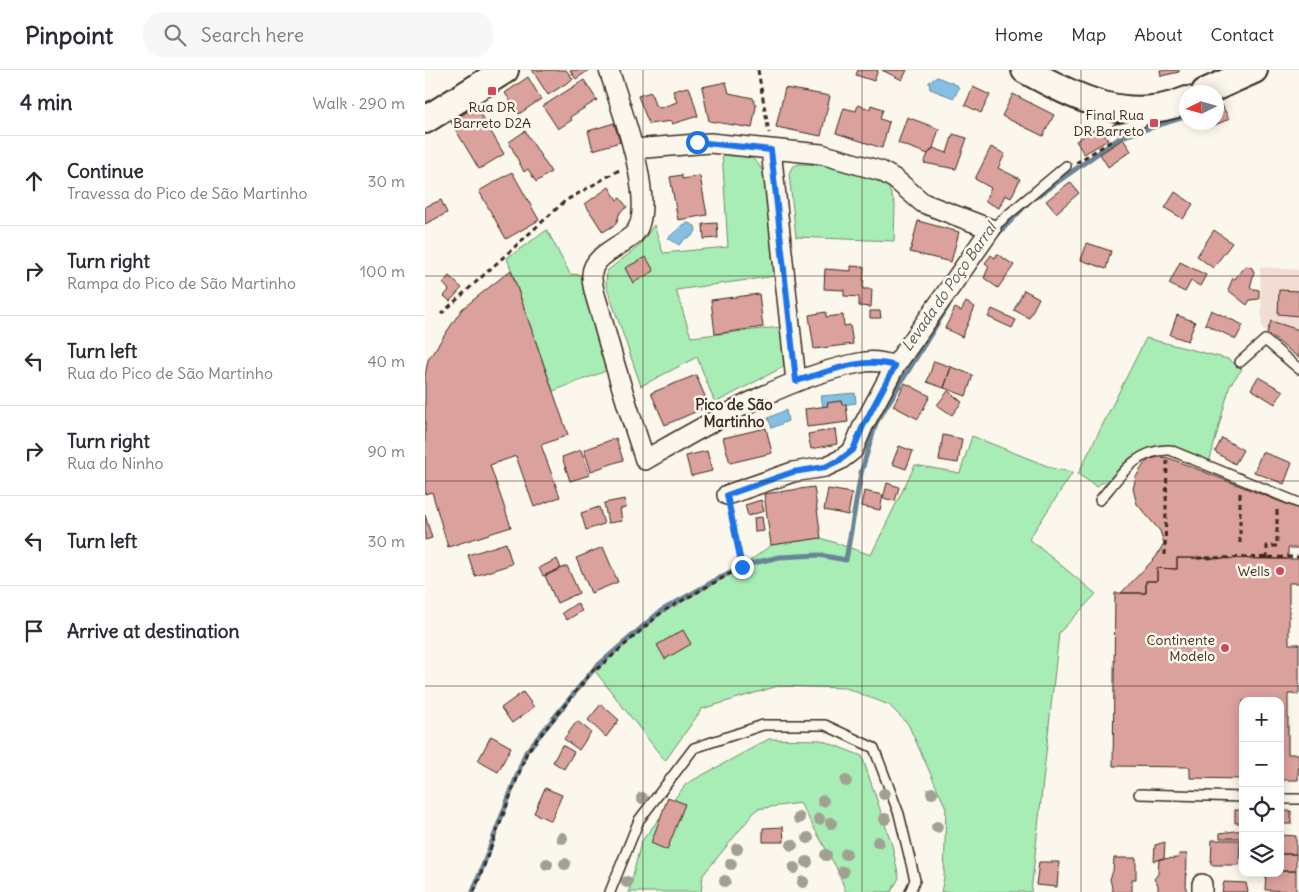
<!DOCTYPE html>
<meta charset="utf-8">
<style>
body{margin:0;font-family:Delius,sans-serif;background:#f7f7f7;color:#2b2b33}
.controls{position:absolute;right:15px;bottom:15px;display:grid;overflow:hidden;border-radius:10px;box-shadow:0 2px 12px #0003}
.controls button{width:45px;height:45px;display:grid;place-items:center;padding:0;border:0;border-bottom:1px solid #e1e1e2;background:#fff;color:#2b2b33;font:25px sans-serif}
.compass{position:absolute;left:754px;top:15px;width:45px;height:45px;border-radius:50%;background:#fff;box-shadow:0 2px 12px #0003;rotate:265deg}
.stop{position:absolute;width:15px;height:15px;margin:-11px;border:4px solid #1a73e8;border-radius:50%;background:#fff}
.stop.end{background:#1a73e8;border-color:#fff;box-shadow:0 1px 5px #0008}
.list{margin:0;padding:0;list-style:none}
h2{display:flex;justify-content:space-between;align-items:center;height:65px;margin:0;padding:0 20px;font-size:21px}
h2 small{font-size:16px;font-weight:400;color:#7c7c81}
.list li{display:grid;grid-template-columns:32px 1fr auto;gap:15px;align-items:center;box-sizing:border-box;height:90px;padding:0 20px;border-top:1px solid #e1e1e2}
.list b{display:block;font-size:19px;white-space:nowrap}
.list p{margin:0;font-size:16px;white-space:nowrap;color:#7c7c81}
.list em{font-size:16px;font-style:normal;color:#7c7c81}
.icon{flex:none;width:28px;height:28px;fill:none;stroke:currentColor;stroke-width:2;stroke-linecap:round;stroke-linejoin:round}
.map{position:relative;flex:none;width:874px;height:822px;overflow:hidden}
header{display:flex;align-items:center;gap:30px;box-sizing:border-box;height:70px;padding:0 25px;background:#fff;border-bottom:1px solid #e1e1e2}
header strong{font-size:24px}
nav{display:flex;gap:28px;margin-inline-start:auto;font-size:18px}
.search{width:350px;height:45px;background:#f7f7f7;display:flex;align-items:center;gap:12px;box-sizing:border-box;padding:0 18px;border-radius:20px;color:#7c7c81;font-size:19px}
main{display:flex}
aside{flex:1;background:#fff}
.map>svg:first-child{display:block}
</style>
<header>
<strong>Pinpoint</strong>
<div class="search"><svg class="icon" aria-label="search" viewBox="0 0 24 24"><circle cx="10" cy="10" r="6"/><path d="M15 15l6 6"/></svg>Search here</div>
<nav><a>Home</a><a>Map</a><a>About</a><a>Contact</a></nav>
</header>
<main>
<aside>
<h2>4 min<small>Walk · 290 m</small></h2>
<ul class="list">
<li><svg class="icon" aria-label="ahead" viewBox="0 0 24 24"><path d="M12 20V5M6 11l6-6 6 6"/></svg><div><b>Continue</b><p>Travessa do Pico de São Martinho</p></div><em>30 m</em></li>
<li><svg class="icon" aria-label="right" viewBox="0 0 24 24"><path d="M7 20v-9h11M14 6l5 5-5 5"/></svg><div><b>Turn right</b><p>Rampa do Pico de São Martinho</p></div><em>100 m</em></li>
<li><svg class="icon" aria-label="left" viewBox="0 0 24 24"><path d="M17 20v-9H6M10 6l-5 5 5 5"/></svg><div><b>Turn left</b><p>Rua do Pico de São Martinho</p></div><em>40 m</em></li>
<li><svg class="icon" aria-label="right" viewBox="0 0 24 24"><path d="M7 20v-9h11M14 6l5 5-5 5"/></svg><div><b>Turn right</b><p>Rua do Ninho</p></div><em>90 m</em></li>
<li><svg class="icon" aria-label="left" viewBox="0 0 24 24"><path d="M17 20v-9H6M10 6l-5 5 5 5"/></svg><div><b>Turn left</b></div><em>30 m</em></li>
<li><svg class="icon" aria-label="arrive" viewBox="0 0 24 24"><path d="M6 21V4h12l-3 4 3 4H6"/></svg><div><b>Arrive at destination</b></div></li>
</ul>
</aside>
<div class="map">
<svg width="874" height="822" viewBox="0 0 874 822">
<rect width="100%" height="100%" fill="#fbf7ec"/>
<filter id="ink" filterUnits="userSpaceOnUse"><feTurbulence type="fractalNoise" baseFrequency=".02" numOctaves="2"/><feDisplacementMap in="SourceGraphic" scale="10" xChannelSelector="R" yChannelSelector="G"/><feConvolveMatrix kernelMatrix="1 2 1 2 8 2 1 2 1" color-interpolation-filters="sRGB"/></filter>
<g filter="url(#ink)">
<!-- built -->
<path fill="#f1ddd4" d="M835,197l39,3v88l-37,-29z"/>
<!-- green -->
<path fill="#a8ecb6" stroke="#728b6a" d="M297,82c22,3 34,1 43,25l11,99 -100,14 15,47 90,-10 4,39 -70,37 -18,-46 -56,29 -35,-101 1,-14 32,-25 15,-21 9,28 65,-6z
M374,94c30,-1 60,10 88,20l8,20 -1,37 -98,-4 -7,-63 3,-7z
M122,160l23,44 11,1 6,24 24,70 -58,22 -46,-133z
M721,268l82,21 14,10 -12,16 -21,78c-15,-5 -33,-14 -48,-16 -30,-4 -35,35 -60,36l-4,4 -19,-13z
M547,366l83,33 18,3 -44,67 67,55 -37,39 -28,259h-90l3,-14 2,-70 -38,-84 -19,-19 -43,-17 -68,-2 -76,23 -37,52 -70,-90 67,-59 80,-45 29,-22 50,-7 50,17 44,-90 45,8z
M344,669l52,1 41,16 30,89 7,33 -8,14h-45l-10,-25 -36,-64 -43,6 -54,66 -2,17h-72l12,-50 45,-58z"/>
<!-- water -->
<path fill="#85c0e4" stroke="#678495" d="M512,7l20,8 2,3 -5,10 -24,-9 -1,-7z
M263,153l7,3 1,5 -5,6 -5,1 -7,7 -11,-7 15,-13z
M430,323l1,10 -14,2 -1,-4 -13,2v3l-5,1 -2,-11z
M361,340l2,11 -16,7 -4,-10z"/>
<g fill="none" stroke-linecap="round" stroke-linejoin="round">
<!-- stream -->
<path stroke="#678495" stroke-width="5" d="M611,127l85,-60 66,-21
M570,167l32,-33
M48,822l53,-140 68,-83 67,-58 80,-45 38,-9 40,-2 27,5 15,-87 15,-50 72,-117"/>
</g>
<!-- building -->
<path fill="#dba19c" stroke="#3b2a1e" d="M107,0h34l7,9 -25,16z
M145,0h19l-13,9z
M433,0h20l-4,11 -18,-6z
M457,0h25l-5,10z
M735,0h19v2l-18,4z
M103,7l13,22 -22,15 -14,-21z
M159,10l13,20 -27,17 2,3 -14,9 -15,-23z
M301,12l3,11 24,5 3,8 -4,22 -43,-7 -7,-34z
M262,17l3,2 8,27 -26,8v-3l-23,3 -11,-28 13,-4 4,13 5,3 17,-6 -4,-11z
M548,17l17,8 -9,18 -16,-8z
M360,18l45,8 -9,40 -45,-9z
M588,24l41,21 -11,21 -41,-20z
M433,35l12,4 1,-4 12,4 -3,10 9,3 -7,26 -46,-15 8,-25 12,3z
M797,35l7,14 -14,6 2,-17z
M51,36l28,48 -25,15 -28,-47z
M482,47l32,12 -6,19 -5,6 -30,-11z
M189,53l6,19 -27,8 -5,-19z
M675,56l8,14 -24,14 -8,-13z
M100,61l26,41 -15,10 -8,-13 -4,3 -15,-30z
M528,64l14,4 -11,31 -32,-6 4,-9 5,-6 14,5z
M698,69l8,12 -23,16 -8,-13z
M566,77l14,7 -7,14 22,11 -9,19 -6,-3 -6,13 -14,-7 6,-13 -16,-9z
M87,102l27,48 -33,19 -27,-48z
M257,105v4l18,-3 7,39 -29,5 -8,-43z
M645,112l9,11 -23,20 -10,-12z
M184,117l8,13 3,-2 7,9 -7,5 -4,12 -13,8 -18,-28z
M750,122l18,12 -10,15 -18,-11z
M16,130l6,13 -22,11v-17z
M493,151l41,11 -8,30 -41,-10z
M292,153l1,15 -14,1 -1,-15z
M789,160l18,13 -19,25 -16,-12z
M662,173l24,8 -5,18 -25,-9z
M572,184l17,11 -16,23 -14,-10 5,-12 -4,-3 6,-8 4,3z
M221,187l8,14 -21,12 -8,-15z
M755,192l26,13 -6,11 -9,-5 -6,11 -16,-8z
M426,196l13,1 -1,22h9l-1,18 -12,-1v-9l-15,-1v-6l-20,-1 1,-20 26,2z
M822,196l5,2 2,4 -4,16 9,2v9l-9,1 -3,5 -19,-15 5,-12 2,1 8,-11z
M86,200l57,165 -27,10 19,52 -26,10 -18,-51 -26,9 21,62 -63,20 -16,-55 -7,2v-118l3,-16 34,-51z
M24,206l13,12 -12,13 -6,-5 5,-6 -6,-7z
M599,220l15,8 -10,20 -15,-8z
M854,220l20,1v25l-21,-2z
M334,224l4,33 -48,7 -4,-34z
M541,232l9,5 -13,30 -17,-9 10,-20 6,3z
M567,239l24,11 -4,8 -24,-11z
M786,240l32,15 -7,14 -31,-15z
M445,241h10l1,7h-11z
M401,242v5l17,-2 1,11 6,-1 3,19 -39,5 -5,-34z
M752,245l18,7 -7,19 -18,-6z
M846,251l28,9v28l-32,-25z
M509,291l17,6 -7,21 -17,-6z
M526,297l22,8 -7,21 -22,-8z
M271,305l13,31 -44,19 -14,-32z
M833,307l25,14 -8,13 -24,-15z
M480,313l25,13 -12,23 -25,-13z
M523,321l14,11 -10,13 -15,-10z
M416,331l1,4 4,-1 2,18 -41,5 -2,-18 23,-3 -1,-3z
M341,358l6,25 -42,10 -7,-25z
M410,359l2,15 -26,5 -3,-15z
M518,365l19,4 -4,24 -19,-3z
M191,368l7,22 -32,11 -7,-21z
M797,368l21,12 -8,14 -20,-12z
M474,376l14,5 -7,18 -14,-5z
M156,380l9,25 -20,6 -8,-24z
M282,381l5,20 -21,5 -5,-20z
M837,382l30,11 -8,21 -30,-12z
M734,387l10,1 130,51v39h-11v11l-111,-1v11l-20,-1v13h-11v12h-25l35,-36 8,-14 -4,-12 -23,-27 -4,-15 3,-12 8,-13 6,-5z
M462,413l12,4 -4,14 -12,-3z
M389,417l7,51 -50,7 -7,-51z
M403,419l24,4 -4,22 -24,-5z
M439,421l19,4 -3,15 -19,-4z
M200,429l1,9 -6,1 2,12 -14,2 -4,-20z
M336,430l3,11 -16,5 -3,-11z
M174,437l5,17 -18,6 -5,-17z
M0,445l7,23 -7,2z
M337,447l2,14 -9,1 -1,-14z
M81,473l6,21 -37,12 -7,-21z
M178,477l15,35 -27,11 -15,-35z
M752,488l122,1v24h-10v61h10v50h-11v60h11l-1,26h-18v-79h-37v78l-53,-1v-11l-77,-1 2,-173h31v-12h11v-13l20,1z
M132,489l4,9 -18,8 -4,-8z
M142,496l12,27 -22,10 -12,-27z
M152,533l5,8 -15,9 -5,-7z
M258,560l8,14 -26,15 -8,-14z
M98,622l11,15 -22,16 -11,-15z
M176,634l18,16 -13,17 -18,-17z
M152,651l14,11 -12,18 -15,-11z
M66,666l20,11 -13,25 -20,-11z
M137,675l12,7 -10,17 -11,-7z
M120,718l17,7 -11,26 -17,-8z
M243,727l17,7 -18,46 -16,-7z
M810,740h8v13h-8z
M855,741h11v13h-11z
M358,757l1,15h-21v-14z
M818,760v8h-23v-5z
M855,765l16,1v18h-16z
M787,770h28l-1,25h-28z
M740,772l-1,16 -10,3 1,-16z
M754,784h8l-1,38h-28v-7l-4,-6 4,-5 1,-15 19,-1z
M855,784h16v17h-16z
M689,788h22v21h-4v13h-19l-3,-13 3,-8z
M614,792h20l-2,25 -21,-2z
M855,801h16v20l-31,-1 1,-17h14z
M799,812l22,1 2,9h-26z"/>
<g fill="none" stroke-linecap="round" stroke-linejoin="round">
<!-- lane casing -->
<g stroke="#3b2a1e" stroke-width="12">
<path id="lane" d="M692,59c12,-2 25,-3 32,-14
M566,159l75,-63
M815,292l25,-22 34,29
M675,430c20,-24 36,-51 70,-50l129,53
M714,724l104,3
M855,729h19
M185,822l29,-72 55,-72 69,-23h62l49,23 25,66 16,66 -5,12"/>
</g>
<!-- street casing -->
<g stroke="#3b2a1e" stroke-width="22">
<path id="street" d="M184,0c10,33 50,137 25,164 -12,12 -41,21 -42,40 -1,13 6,29 9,41 13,49 28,97 44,145 66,-38 146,-86 220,-98 10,-2 21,1 30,4
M208,79l77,-6 111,11 60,17 14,8 28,24 68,26 -96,137 -32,60 -10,24 -13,10 -15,7 -32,5 -66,23
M346,80l25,231
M777,822v-8"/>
</g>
<!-- secondary casing -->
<g stroke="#3b2a1e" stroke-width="30">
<path id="secondary" d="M600,0c52,28 102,55 162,30
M780,22l49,-22
M0,50l80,-50"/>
</g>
<!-- path -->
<path stroke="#3b2a1e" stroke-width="3" stroke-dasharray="5 4" stroke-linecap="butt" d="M333,0l11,63
M651,93l37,-23
M16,244l124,-113 56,-32
M815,473v-52
M740,485l2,-94
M772,488l102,-1
M842,489v-13h10v-39
M49,822l53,-140 67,-83 1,2 67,-59 80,-45 -12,-56"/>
<!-- lane -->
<use href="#lane" stroke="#fbf7ec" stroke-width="9"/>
<!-- street -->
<use href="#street" stroke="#fbf7ec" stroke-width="19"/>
<!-- secondary -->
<use href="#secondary" stroke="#fbf7ec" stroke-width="26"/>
</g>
<!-- trees -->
<g fill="#a0a190">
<circle cx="421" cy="711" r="6"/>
<circle cx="507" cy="723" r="6"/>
<circle cx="459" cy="724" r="6"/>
<circle cx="217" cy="728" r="6"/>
<circle cx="398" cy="731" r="6"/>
<circle cx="374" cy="748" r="6"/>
<circle cx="394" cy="749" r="6"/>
<circle cx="460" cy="749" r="6"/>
<circle cx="406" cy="753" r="6"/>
<circle cx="512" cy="757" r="6"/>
<circle cx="137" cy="768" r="6"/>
<circle cx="383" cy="768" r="6"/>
<circle cx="453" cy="772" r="6"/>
<circle cx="367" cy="775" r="6"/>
<circle cx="312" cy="779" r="6"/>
<circle cx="421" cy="784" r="6"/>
<circle cx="401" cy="785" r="6"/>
<circle cx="382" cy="792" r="6"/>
<circle cx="122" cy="794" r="6"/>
<circle cx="140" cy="794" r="6"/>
<circle cx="306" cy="794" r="6"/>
<circle cx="369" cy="798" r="6"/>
<circle cx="418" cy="802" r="6"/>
<circle cx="300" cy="811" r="6"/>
<circle cx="202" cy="812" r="6"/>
<circle cx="378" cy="812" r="6"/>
</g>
</g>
<g fill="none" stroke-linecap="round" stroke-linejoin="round" filter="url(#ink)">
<!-- route -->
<path stroke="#1a73e8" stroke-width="6" d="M272,72l74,8 25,231c32,-9 66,-25 99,-15l-32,60 -10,24 -13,10 -15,7 -32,5 -66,23 15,72"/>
</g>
<!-- grid -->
<path fill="none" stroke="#3b2a1e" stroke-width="1" stroke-opacity="0.55" d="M218,0v822M437,0v822M656,0v822M0,206h874M0,411h874M0,616h874"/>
<!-- markers -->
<g fill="#d1495b" stroke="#fbf7ec" stroke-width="2">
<rect x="62" y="16" width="10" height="10" rx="2.5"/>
<rect x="724" y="48" width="10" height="10" rx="2.5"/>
<circle cx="855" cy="501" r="5"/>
<circle cx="800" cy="578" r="5"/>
</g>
<g text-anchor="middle" stroke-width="5" stroke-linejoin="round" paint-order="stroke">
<!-- poi labels -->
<g font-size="14" fill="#3b2a1e" stroke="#fbf7ec" text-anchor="end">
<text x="67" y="42" text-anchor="middle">Rua DR<tspan x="67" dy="16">Barreto D2A</tspan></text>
<text x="719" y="50">Final Rua<tspan x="719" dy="16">DR Barreto</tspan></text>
<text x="845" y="506">Wells</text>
<text x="790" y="575">Continente<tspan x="790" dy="16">Modelo</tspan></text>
</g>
<!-- water labels -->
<g font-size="15" font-style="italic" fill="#515759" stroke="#fbf7ec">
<text transform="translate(524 217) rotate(-55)" y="5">Levada do Poço Barral</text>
</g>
<!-- neighbourhood labels -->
<g font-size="15" font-weight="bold" fill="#3b2a1e" stroke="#fbf7ec">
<text x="309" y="340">Pico de São<tspan x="309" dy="17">Martinho</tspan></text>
</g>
</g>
</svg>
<div class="controls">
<button>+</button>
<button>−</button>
<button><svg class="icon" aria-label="locate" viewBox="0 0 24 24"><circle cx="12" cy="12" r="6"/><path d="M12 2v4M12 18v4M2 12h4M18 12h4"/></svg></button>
<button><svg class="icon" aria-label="layers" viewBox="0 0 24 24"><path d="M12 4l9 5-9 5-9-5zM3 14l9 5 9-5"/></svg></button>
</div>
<svg class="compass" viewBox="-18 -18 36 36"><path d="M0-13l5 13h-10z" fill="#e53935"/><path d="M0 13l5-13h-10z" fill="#7c7c81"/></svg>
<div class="stop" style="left:272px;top:72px"></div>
<div class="stop end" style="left:317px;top:497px"></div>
</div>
</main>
